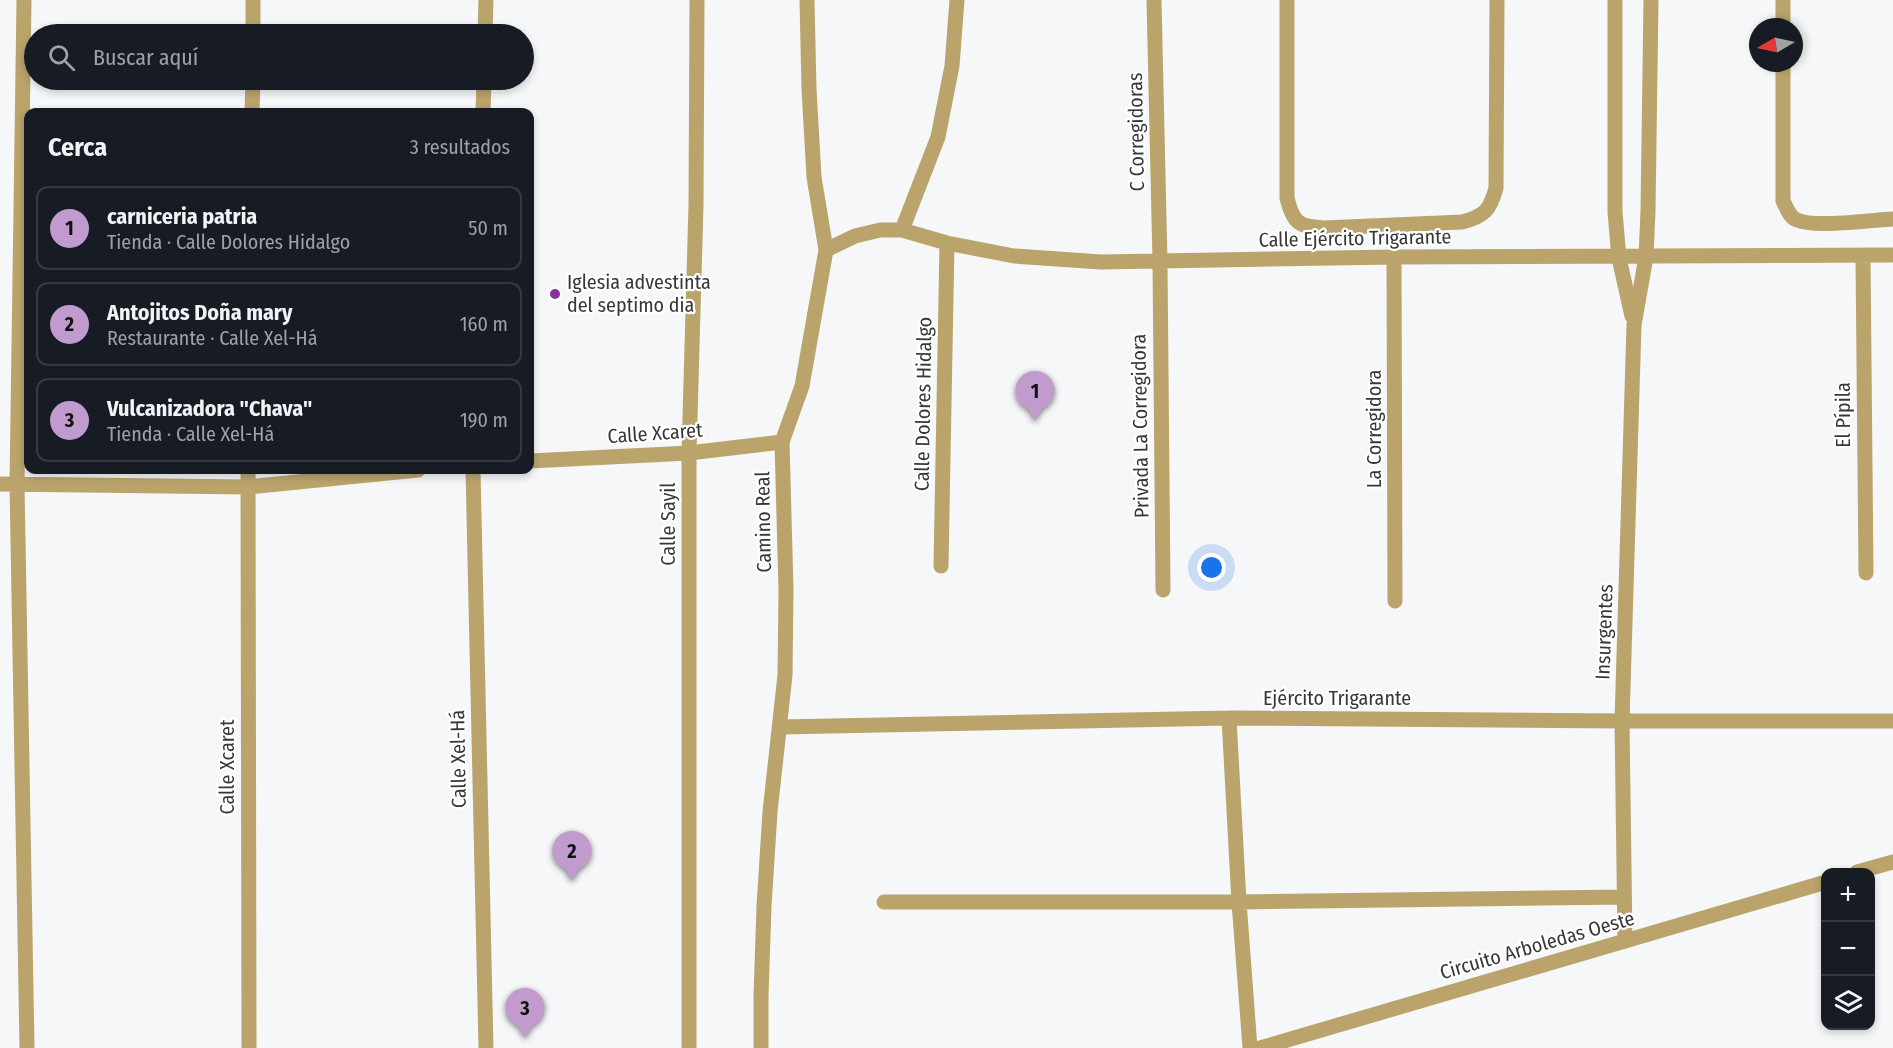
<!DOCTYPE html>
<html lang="es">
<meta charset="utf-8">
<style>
body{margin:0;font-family:"Fira Sans Condensed",sans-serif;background:#242831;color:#f1f3f6}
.controls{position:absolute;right:18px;bottom:18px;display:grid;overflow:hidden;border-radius:12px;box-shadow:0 3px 9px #0003}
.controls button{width:54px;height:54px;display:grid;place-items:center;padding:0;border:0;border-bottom:2px solid #363941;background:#171b24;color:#f1f3f6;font:30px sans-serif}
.compass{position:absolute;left:1749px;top:18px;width:54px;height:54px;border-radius:50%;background:#171b24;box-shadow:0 3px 9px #0003;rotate:261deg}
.you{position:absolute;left:1212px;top:568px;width:21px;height:21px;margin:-15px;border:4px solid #fff;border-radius:50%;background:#1a73e8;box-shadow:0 0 0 9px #1a73e833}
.badge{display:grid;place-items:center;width:39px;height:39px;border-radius:50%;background:#c29bce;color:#111;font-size:20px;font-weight:700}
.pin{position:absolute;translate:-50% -50px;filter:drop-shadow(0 2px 3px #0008)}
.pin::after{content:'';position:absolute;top:32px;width:21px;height:18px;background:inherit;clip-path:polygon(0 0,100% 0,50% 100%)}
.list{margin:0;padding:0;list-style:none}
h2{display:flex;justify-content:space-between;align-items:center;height:78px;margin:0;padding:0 24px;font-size:26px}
h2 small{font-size:20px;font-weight:400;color:#9ea1a6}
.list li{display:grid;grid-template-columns:39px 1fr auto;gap:18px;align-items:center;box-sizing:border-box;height:84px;margin:0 12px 12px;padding:0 12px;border:2px solid #363941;border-radius:12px}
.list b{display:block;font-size:22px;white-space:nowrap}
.list p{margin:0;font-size:20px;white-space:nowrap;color:#9ea1a6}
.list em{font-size:20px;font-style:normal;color:#9ea1a6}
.icon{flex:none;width:33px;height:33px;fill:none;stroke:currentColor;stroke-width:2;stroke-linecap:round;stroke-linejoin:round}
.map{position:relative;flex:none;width:1893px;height:1048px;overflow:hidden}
.search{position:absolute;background:#171b24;box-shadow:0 3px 9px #0003;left:24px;top:24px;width:510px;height:66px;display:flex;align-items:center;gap:15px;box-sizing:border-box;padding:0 21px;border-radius:33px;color:#9ea1a6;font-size:22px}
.panel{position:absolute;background:#171b24;box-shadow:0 3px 9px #0003;left:24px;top:108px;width:510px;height:366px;border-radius:12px}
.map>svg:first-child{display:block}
</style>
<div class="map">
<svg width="1893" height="1048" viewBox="0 0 1893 1048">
<rect width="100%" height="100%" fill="#f6f7f8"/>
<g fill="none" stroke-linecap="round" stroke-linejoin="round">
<!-- minor -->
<path stroke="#baa46c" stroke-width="15" d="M24,0l-7,484 10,564
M1154,0l6,262 3,328
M1287,0v198c6,25 12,29 37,30l138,-6c23,-6 28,-12 34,-34l1,-188
M1615,0v212l4,46 13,58
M1783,0v27
M253,34v-34
M485,34l1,-34
M1783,63v138c4,7 6,16 14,19 18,8 74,0 96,-1
M252,112l1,-32
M483,112l1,-32
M902,230l36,-93 14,-71 5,-66
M826,250l29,-14 25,-6h22l45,13 67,13 87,6 293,-5 499,-2
M1863,256l3,317
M1394,257l1,344
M530,461l159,-8 93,-11
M248,470l1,578
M473,470l13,578
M0,484l248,3 170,-17
M941,566l6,-323
M1229,718l10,184 11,146
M780,727l449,-9 393,3h271
M884,902h355l385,-5
M1625,941l-3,-220 12,-396 12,-68 2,-46 3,-211
M689,1048v-595l7,-248 1,-205"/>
<!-- tertiary -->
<path stroke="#baa46c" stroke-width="15" d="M1857,872l36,-10
M761,1048v-52l3,-90 6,-94 15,-137 1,-85 -4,-148 20,-56 24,-136 -12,-73 -5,-88 -2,-89
M1260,1048l566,-166"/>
</g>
<!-- markers -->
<circle fill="#89309d" stroke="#fff" stroke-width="2" cx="555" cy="294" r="6"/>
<g text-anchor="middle" stroke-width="4.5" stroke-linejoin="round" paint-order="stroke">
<!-- street labels -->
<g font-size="20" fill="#373737" stroke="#fff">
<text transform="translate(1136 132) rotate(-91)" y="7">C Corregidoras</text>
<text transform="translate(1355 238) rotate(-1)" y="7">Calle Ejército Trigarante</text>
<text transform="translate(923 404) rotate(-89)" y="7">Calle Dolores Hidalgo</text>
<text transform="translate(1843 415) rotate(-90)" y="7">El Pípila</text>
<text transform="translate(1140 426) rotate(-91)" y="7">Privada La Corregidora</text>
<text transform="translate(1374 429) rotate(-90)" y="7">La Corregidora</text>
<text transform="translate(655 433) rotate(-4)" y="7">Calle Xcaret</text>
<text transform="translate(763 522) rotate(-91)" y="7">Camino Real</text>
<text transform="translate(668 524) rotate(-90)" y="7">Calle Sayil</text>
<text transform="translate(1604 632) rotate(-88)" y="7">Insurgentes</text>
<text x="1337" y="705">Ejército Trigarante</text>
<text transform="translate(458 759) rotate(-91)" y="7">Calle Xel-Há</text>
<text transform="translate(227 767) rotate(-90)" y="7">Calle Xcaret</text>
<text transform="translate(1537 945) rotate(-16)" y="7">Circuito Arboledas Oeste</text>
</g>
<!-- poi labels -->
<g font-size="20" fill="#373737" stroke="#fff" text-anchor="start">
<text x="567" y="289">Iglesia advestinta<tspan x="567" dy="23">del septimo dia</tspan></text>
</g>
</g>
</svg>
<div class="controls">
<button>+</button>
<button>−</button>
<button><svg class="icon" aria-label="layers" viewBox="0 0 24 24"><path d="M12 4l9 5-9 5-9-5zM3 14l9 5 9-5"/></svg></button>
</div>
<svg class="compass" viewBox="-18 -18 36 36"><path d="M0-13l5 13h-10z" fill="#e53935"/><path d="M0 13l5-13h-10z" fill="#9ea1a6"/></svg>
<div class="you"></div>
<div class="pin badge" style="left:1035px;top:421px">1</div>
<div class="pin badge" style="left:572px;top:881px">2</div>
<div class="pin badge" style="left:525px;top:1038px">3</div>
<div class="search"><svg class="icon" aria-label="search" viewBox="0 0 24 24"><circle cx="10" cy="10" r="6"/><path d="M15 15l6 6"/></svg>Buscar aquí</div>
<section class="panel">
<h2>Cerca<small>3 resultados</small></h2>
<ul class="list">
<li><span class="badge">1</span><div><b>carniceria patria</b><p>Tienda · Calle Dolores Hidalgo</p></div><em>50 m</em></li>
<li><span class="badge">2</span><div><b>Antojitos Doña mary</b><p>Restaurante · Calle Xel-Há</p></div><em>160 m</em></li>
<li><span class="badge">3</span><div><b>Vulcanizadora &quot;Chava&quot;</b><p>Tienda · Calle Xel-Há</p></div><em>190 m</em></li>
</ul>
</section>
</div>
